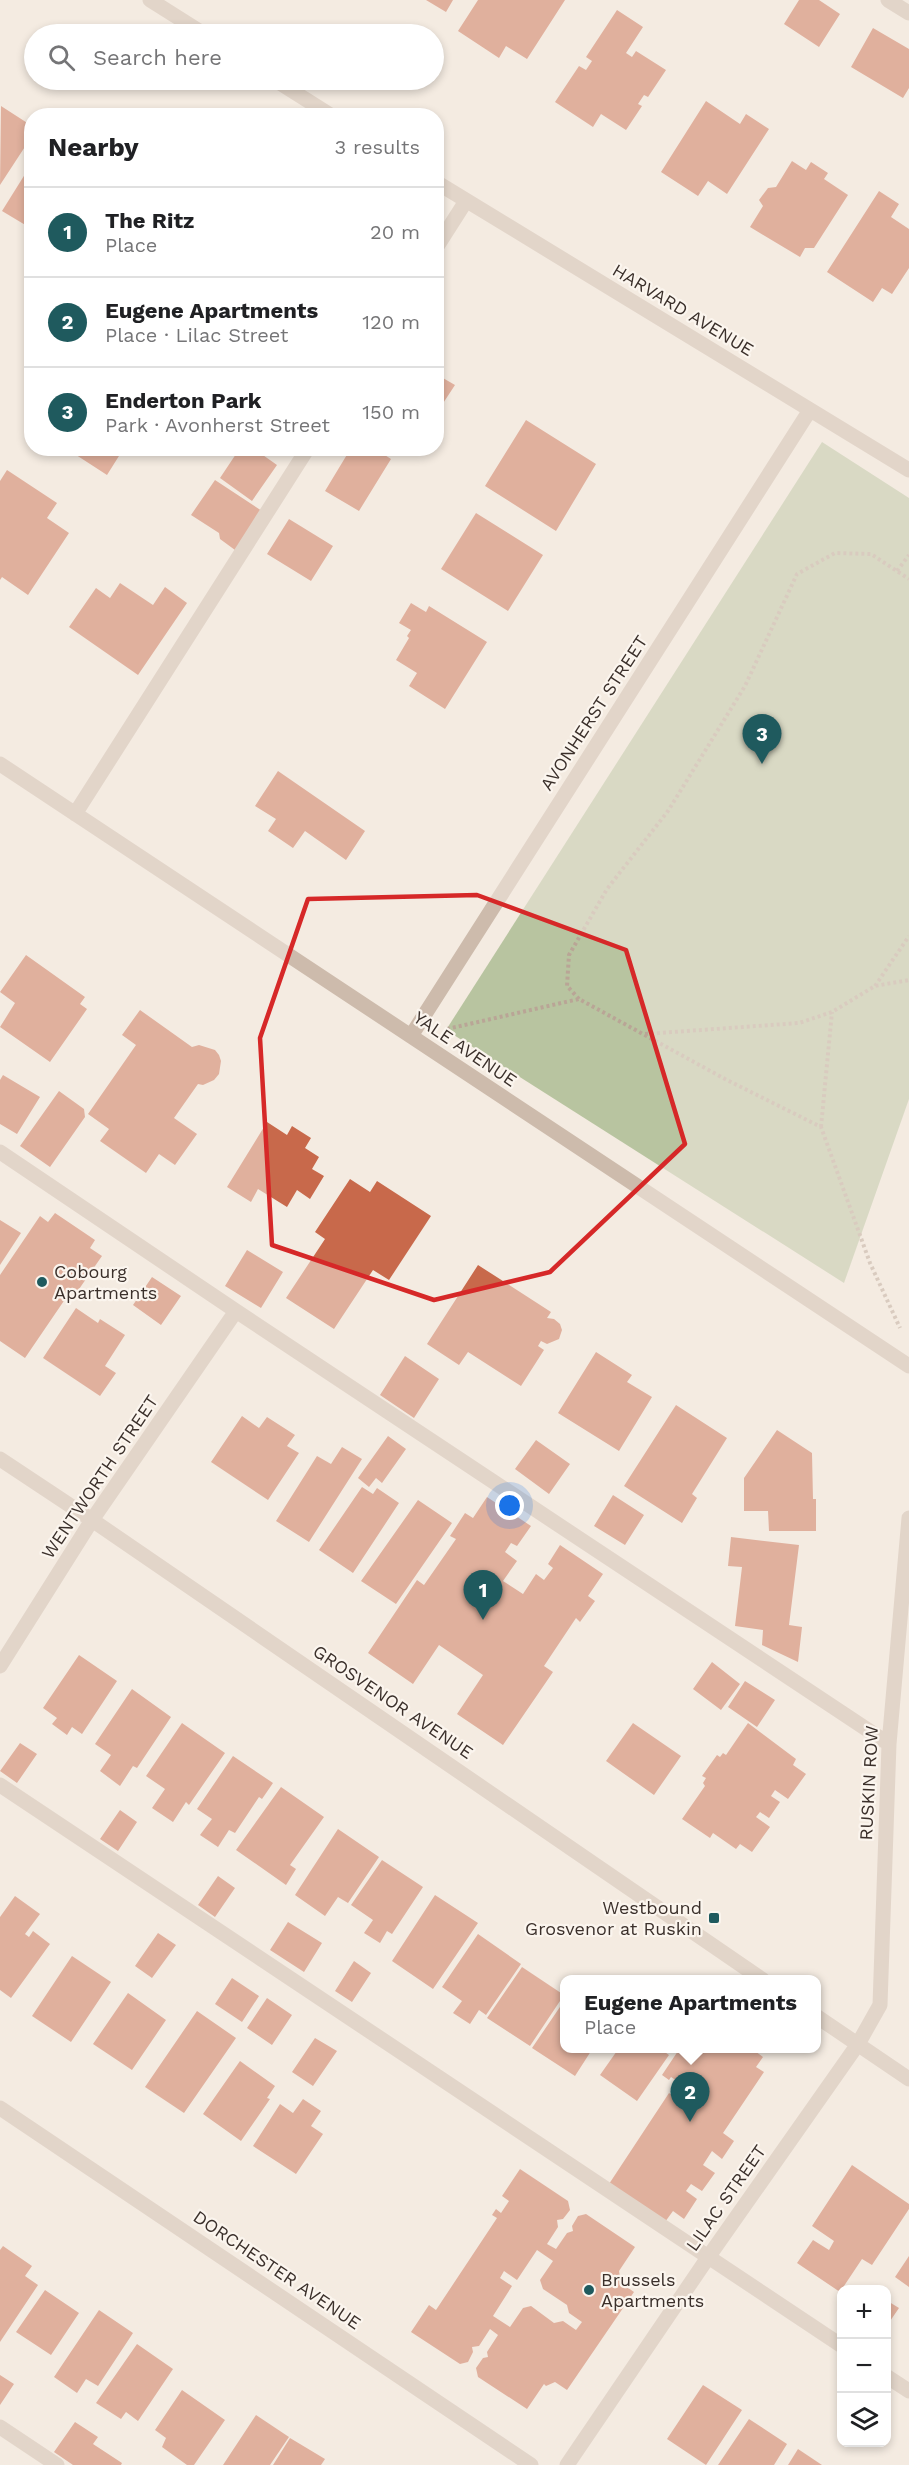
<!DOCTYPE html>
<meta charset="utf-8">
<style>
body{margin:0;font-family:"Work Sans",sans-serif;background:#f6f6f6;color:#202124}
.controls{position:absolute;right:18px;bottom:18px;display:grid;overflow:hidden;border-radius:12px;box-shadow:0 3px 9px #0003}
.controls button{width:54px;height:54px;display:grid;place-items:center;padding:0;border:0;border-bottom:2px solid #e0e0e0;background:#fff;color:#202124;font:30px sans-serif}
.you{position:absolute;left:510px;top:1506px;width:21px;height:21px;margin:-15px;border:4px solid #fff;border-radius:50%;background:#1a73e8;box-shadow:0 0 0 9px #1a73e833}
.badge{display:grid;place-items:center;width:39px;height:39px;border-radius:50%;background:#1f5a5e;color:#fff;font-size:20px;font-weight:700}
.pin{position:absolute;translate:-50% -50px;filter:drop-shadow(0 2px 3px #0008)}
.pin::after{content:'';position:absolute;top:32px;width:21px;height:18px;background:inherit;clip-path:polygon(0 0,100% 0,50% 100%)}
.popup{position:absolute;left:560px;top:1975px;width:261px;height:78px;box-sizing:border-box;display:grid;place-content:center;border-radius:12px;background:#fff;filter:drop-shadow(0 2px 4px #0005);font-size:20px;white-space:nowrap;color:#757577}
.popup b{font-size:22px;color:#202124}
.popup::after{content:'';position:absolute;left:50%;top:100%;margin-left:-12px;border:12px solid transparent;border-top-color:#fff}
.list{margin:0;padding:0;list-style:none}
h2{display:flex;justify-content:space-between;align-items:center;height:78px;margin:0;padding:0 24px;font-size:26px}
h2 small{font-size:20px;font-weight:400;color:#757577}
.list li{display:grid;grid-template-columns:39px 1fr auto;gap:18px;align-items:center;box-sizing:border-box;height:90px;padding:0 24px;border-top:2px solid #e0e0e0}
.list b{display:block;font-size:22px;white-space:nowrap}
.list p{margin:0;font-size:20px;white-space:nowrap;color:#757577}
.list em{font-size:20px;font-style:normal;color:#757577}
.icon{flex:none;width:33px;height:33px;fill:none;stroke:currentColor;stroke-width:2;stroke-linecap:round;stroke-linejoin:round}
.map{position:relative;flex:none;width:909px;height:2465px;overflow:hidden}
.search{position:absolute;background:#fff;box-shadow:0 3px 9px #0003;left:24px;top:24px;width:420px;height:66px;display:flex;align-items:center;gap:15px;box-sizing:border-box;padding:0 21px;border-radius:33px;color:#757577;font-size:22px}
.panel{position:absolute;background:#fff;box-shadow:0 3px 9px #0003;left:24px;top:108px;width:420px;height:348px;border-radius:24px}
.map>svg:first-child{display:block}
</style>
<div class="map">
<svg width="909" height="2465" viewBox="0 0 909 2465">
<rect width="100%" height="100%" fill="#f4ebe1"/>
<!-- green -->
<path fill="#b8c4a0" d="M822,442l87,56v601l-65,184 -398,-253z"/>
<!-- building -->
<path fill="#c8694b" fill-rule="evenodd" d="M426,0h27l-7,12z
M478,0h87l-38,59 -21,-13 -7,12 -41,-27z
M799,0h20l21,14 -21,33 -35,-23z
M617,10l26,17 -17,26 6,4 4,-6 30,19 -18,27 -4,-2 -6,9 4,2 -16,24 -25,-16 -8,13 -38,-25 24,-36 7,4 6,-9 -6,-4z
M873,28l36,21v39l-6,10 -52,-31z
M706,101l34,23 6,-10 23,15 -42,65 -19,-13 -10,15 -37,-24z
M1,106l31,20v10l-32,49z
M792,161l14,9 5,-8 17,11 -4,6 24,16 -34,53h-9l-5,9 -50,-30 13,-21 -4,-6 9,-12 8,-1z
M32,163v66l-30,-18z
M879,191l20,13 -8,13 18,12v39l-17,26 -10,-6 -9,14 -46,-30z
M436,374l19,11 -19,29z
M526,420l70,44 -40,67 -71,-45z
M71,448h53l-17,27 -37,-24z
M240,448h13l24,17 -25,36 -32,-23z
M351,448h23l17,11 -32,52 -34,-20z
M7,470l50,33 -10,15 22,15 -41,62 -26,-18 -2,3v-99z
M215,480l50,33 -30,37 -15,-11 -1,-6 -28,-18z
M476,513l67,42 -35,56 -67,-42z
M289,519l44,27 -22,35 -44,-27z
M120,583l33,22 12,-18 22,16 -49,72 -69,-48 27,-39 14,10z
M411,603l15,9 3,-6 58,36 -42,67 -36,-23 8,-13 -21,-13 13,-22 -2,-2 4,-6 -12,-7z
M278,771l87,60 -19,29 -41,-29 -12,17 -25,-17 8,-12 -21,-13z
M26,955l59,42 -5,7 7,5 -37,53 -50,-35 15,-24 -15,-11z
M140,1010l52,37 7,-2 16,5 4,5 2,6 -2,13 -5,6 -11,5 -5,-1 -24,34 23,16 -22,31 -16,-11 -13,19 -46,-32 9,-12 -21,-15 48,-69 -14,-10z
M3,1075l37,22 -23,37 -17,-10v-44z
M59,1091l25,18 1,8 -35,50 -30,-21z
M267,1122l20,13 5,-9 19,12 -6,10 14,9 -7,12 12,7 -14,23 -13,-9 -10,17 -29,-18 -7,13 -24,-15z
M350,1179l20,13 7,-11 54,35 -42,64 -16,-10 -39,59 -48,-31 39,-59 -10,-7z
M55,1213l40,27 -5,8 12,8 -25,36 -5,-3 -47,69 -25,-17v-66l40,-59 8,6z
M0,1220l21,13 -21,32z
M247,1250l36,22 -22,36 -36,-22z
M478,1265l73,47 -4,6 7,1 6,5 2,6 -3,9 -12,5 -6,-3 -3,5 6,4 -23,36 -53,-34 -9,13 -32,-21z
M152,1277l29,19 -20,29 -28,-20z
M76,1308l22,15 2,-4 25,16 -20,31 11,7 -16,23 -57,-38z
M596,1352l36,23 -5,7 25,15 -33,54 -61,-38z
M405,1356l34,23 -25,39 -34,-23z
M676,1405l51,33 -35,56 5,4 -15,25 -58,-37z
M242,1416l17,12 8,-11 28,18 -8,11 12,7 -31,47 -57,-38z
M777,1430l35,23 1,46h3v32h-47l-1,-20h-24v-33z
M388,1436l18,13 -24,34 -6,-5 -7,9 -11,-9z
M536,1440l34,24 -21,30 -34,-25z
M342,1447l20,12 -53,83 -33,-21 41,-65 14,8z
M362,1487l11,7 4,-6 22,15 -46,70 -34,-23z
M613,1495l31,20 -19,30 -31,-19z
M487,1497l44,29 -14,20 -6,-3 -6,9 12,9 -14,20 20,13 13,-20 8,6 9,-12 -5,-4 12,-19 43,29 -15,22 7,5 -15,21 -4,-4 -32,48 9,6 -50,73 -46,-31 26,-39 -44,-30 -26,39 -45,-31 49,-73 7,5 32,-46 -6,-3 15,-23 8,5z
M418,1500l34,23 -56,81 -35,-23z
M731,1537l68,8 -10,80 13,2 -4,35 -36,-17 1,-15 -28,-4 7,-59 -14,-1z
M79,1655l38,26 -35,53 -10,-7 -5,8 -15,-11 5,-6 -14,-10z
M712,1662l28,22 -19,26 -28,-21z
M745,1681l30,19 -18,27 -29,-20z
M132,1689l39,28 -34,51 -4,-2 -13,20 -20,-15 11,-16 -16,-11z
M182,1723l43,30 -36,52 -3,-3 -13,20 -21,-14 13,-19 -19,-13z
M633,1723l48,33 -27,39 -48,-34z
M748,1723l48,36 -3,6 13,9 -18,25 -13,-9 -4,6 9,6 -11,16 -9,-6 -4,5 14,10 -18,25 -12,-8 -4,5 -23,-16 -3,5 -28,-19 23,-33 -2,-3 3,-5 -4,-2 15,-21 3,2 3,-4 3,2z
M20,1743l17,11 -20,29 -17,-12z
M233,1756l40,27 -11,16 -3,-2 -24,36 -6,-3 -11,17 -18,-12 12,-16 -15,-10z
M281,1787l43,30 -34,48 6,4 -10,16 -50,-35z
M120,1810l17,12 -19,29 -18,-12z
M338,1829l41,28 -31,46 -10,-6 -13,19 -30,-21z
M382,1860l41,27 -31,47 -5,-3 -7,12 -16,-10 9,-13 -22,-15z
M218,1876l17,12 -20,29 -17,-12z
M435,1895l43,28 -45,66 -41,-28z
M15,1896l25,18 -15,20 4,3 4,-6 17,13 -39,54 -11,-8v-73z
M288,1922l34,21 -18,29 -34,-22z
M158,1933l18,12 -24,33 -17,-12z
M478,1934l43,30 -35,51 -7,-5 -9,14 -17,-11 9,-12 -20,-14z
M72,1956l39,26 -40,60 -39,-26z
M354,1961l17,12 -19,29 -17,-11z
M522,1967l42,28 -34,51 -43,-28z
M232,1978l27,18 -17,26 -27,-18z
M128,1993l38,27 -34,50 -39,-26z
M267,1998l25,17 -20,30 -25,-17z
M564,2001v47h29l-18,28 -43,-28z
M197,2011l39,27 -52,75 -39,-26z
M315,2038l22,13 -24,35 -21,-14z
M619,2048h40l10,7 -32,46 -37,-26z
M680,2048h50l7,5 4,-5h10l12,9 -7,10 8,5 -41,61 11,8 -12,18 -10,-8 -9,14 12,8 -13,18 -11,-7 -5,7 11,8 -13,20 -11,-8 -8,11 -56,-38 60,-91 27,18 8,-12 -33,-22 -2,3 -7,-5z
M240,2061l35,25 -8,12 3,1 -29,42 -38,-27z
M303,2099l18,12 -10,15 12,8 -27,40 -43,-28 27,-42 13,9z
M852,2165l57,39v5l-37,56 -10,-6 -22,33 -43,-29 16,-23 16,10 5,-9 -22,-15z
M520,2169l48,32 2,9 -7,9 -6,1 1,7 -11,17 9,5 11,-16 6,-2 -1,-5 6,-10 8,-2 49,33 -16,24 2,12 13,9 -67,98 -12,-8 -9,4 -2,-2 -17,25 -49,-32 -2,-9 7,-10 5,-1 -1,-5 11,-17 -8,-6 -11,17 -7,1 1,5 -5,10 -8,2 -49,-32 18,-27 7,5 61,-92 -5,-3 4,-6 5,4 8,-12 -7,-5zM537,2250l16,11 -13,19 3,9 24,16 2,8 13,9 -6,8 -13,-9 -9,2 -23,-17 -8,2 -13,19 -17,-11 19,-30 -12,-8 4,-7 13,9z
M3,2246l29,20 -7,10 13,9 -38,57v-92z
M909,2256v31l-14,-10z
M45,2290l34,23 -28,42 -35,-23z
M886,2300l13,8 -13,19z
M99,2310l34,23 -35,53 -12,-7 -9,14 -23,-16z
M137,2344l36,25 -35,52 -12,-9 -5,7 -25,-16z
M0,2375l14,9 -14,21z
M703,2385l39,25 -36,55 -39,-26z
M182,2390l43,30 -31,45h-7l-25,-18 4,-9 -11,-8z
M256,2415l33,22 -19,28h-47z
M749,2419l38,25 -13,21h-56z
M75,2422l23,15 -5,7 29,19 -1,2h-48l-19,-13z
M290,2438l35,21 -4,6h-48z
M798,2449l24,16h-34z"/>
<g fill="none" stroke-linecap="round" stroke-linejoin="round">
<!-- path -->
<path stroke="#b9a596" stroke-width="4" stroke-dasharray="3 3" stroke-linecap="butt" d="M897,571l12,-16
M875,986l34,-50
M579,999l-12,-13 2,-31 38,-66 61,-78 77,-125 52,-112 38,-21 36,1 38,25
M447,1029l132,-30 146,80 96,48 49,136 30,65
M645,1034l154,-11 33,-11 43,-26 34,-6
M821,1127l11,-115"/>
<!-- minor -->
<path stroke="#cdbbac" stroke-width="15" d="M150,0l54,34
M888,0l21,13
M275,80l57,36
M436,182l473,288
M436,248l30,-47
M0,764l909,602
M75,814l233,-366
M411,1036l399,-626
M0,1152l236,159 653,433
M0,1459l92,61 671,460
M0,1666l92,-146 144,-209
M0,1785l842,561
M816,2016l93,63
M0,2108l531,357
M886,2376l23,15
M0,2427l57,38
M567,2465l142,-209 149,-212 22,-39 9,-261 20,-226"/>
</g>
<!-- marked area -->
<path d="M0 0H909V2465H0ZM477,895l149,55 59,194 -135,128 -116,28 -162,-55 -12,-207 48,-139z" fill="#f4ebe1" fill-opacity=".55" fill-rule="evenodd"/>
<path fill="none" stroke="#d62828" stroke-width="4.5" stroke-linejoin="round" d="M477,895l149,55 59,194 -135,128 -116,28 -162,-55 -12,-207 48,-139z"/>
<!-- markers -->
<g fill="#1f5a5e" stroke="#fbf5ee" stroke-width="2">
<circle cx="42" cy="1282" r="6"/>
<rect x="708" y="1912" width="12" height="12" rx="3"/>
<circle cx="589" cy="2290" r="6"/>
</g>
<g text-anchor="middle" stroke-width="4.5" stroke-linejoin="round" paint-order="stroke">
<!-- street labels -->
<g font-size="18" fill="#3b302b" stroke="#fbf5ee">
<text transform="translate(683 310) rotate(31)" y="6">HARVARD AVENUE</text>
<text transform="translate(594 713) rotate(-57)" y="6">AVONHERST STREET</text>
<text transform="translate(465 1049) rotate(34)" y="6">YALE AVENUE</text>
<text transform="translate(100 1477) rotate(-56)" y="6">WENTWORTH STREET</text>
<text transform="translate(393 1702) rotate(34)" y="6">GROSVENOR AVENUE</text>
<text transform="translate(869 1783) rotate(-87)" y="6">RUSKIN ROW</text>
<text transform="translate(726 2198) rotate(-55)" y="6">LILAC STREET</text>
<text transform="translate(277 2270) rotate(34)" y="6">DORCHESTER AVENUE</text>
</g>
<!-- poi labels -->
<g font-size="18" fill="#3b302b" stroke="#fbf5ee" text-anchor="start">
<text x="54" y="1278">Cobourg<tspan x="54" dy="21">Apartments</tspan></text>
<text x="702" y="1914" text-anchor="end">Westbound<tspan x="702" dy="21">Grosvenor at Ruskin</tspan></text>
<text x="601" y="2286">Brussels<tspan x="601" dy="21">Apartments</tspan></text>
</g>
</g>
</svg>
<div class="controls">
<button>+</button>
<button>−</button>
<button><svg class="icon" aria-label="layers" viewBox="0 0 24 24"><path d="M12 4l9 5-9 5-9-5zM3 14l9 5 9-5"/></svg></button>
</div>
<div class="you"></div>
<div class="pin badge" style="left:483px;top:1620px">1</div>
<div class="pin badge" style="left:690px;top:2122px">2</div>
<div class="popup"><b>Eugene Apartments</b>Place</div>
<div class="pin badge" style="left:762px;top:764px">3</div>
<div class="search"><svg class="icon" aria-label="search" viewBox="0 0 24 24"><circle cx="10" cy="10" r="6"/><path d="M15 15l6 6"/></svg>Search here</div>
<section class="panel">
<h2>Nearby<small>3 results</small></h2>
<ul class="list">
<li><span class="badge">1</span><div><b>The Ritz</b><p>Place</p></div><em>20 m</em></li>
<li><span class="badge">2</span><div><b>Eugene Apartments</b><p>Place · Lilac Street</p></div><em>120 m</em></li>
<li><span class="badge">3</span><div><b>Enderton Park</b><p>Park · Avonherst Street</p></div><em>150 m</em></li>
</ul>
</section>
</div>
